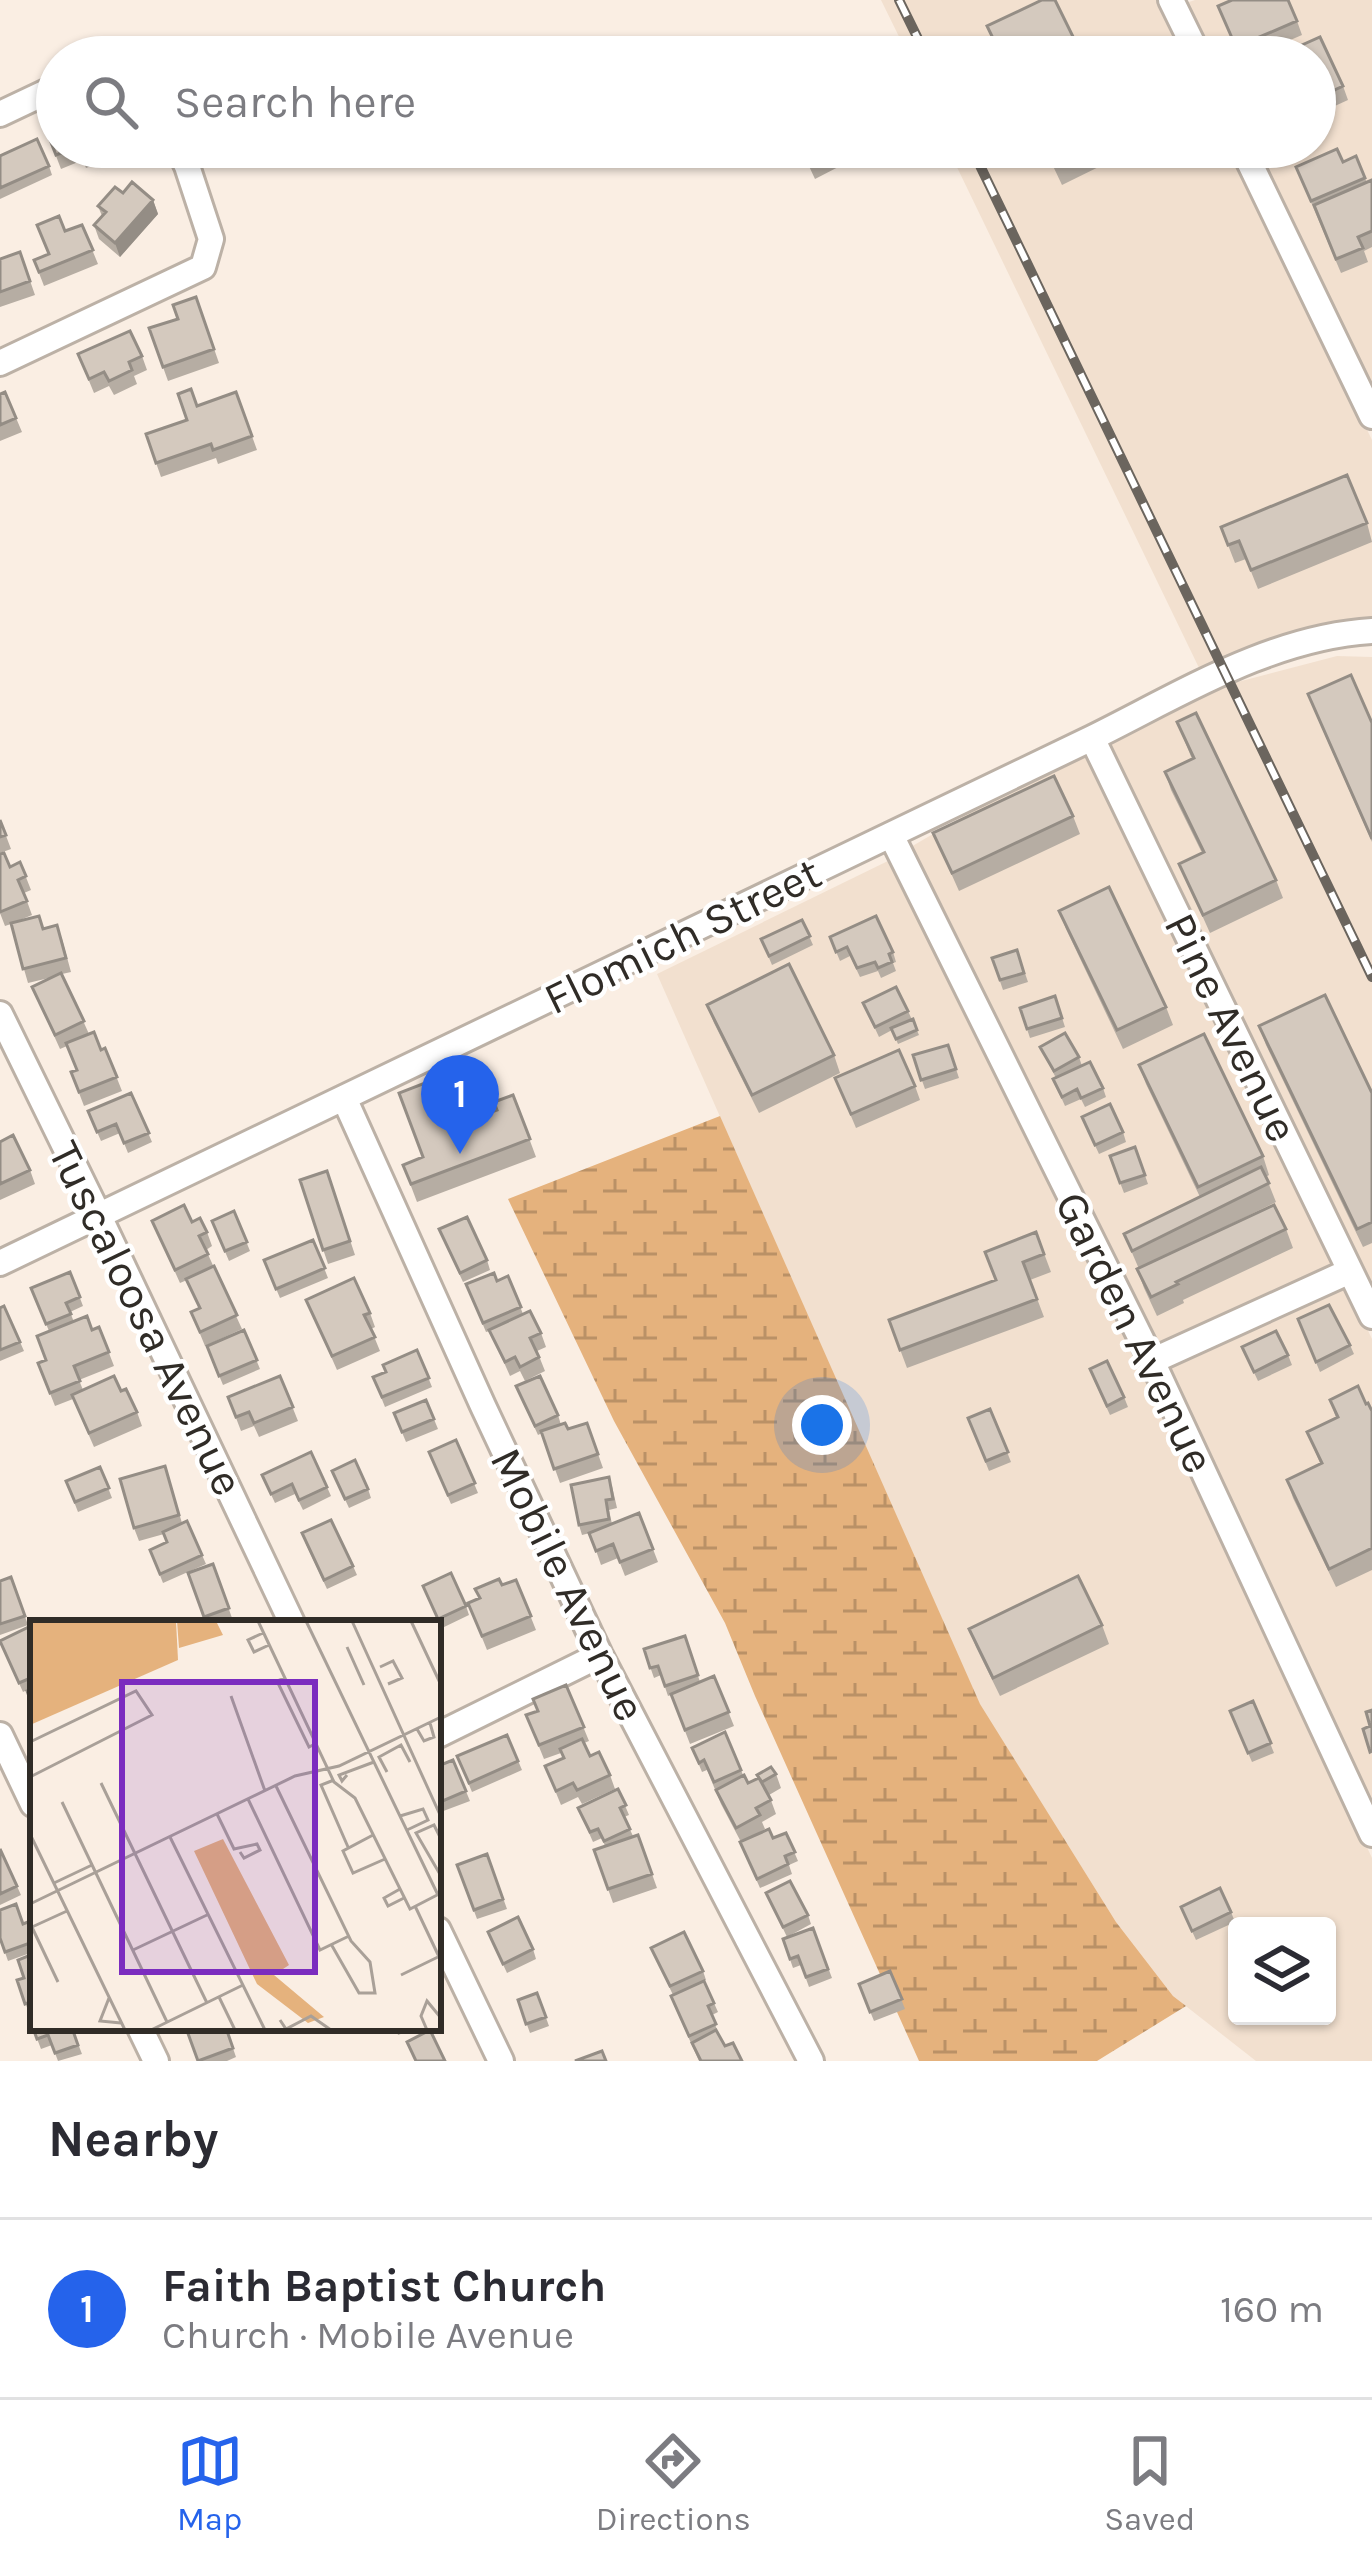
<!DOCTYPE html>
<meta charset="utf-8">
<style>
body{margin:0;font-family:Karla,sans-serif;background:#f2f2f3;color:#2b2b33}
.controls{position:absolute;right:36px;bottom:36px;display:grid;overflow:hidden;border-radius:12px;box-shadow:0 3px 9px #0004}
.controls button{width:108px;height:108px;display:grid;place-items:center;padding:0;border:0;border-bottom:3px solid #e1e1e2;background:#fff;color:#2b2b33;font:60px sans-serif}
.you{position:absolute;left:822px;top:1425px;width:42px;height:42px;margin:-30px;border:9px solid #fff;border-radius:50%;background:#1a73e8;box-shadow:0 0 0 18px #1a73e833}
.badge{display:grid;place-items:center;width:78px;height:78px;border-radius:50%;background:#2563eb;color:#fff;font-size:39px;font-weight:700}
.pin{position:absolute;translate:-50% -99px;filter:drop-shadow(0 3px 6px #0008)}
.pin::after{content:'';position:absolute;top:63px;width:42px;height:36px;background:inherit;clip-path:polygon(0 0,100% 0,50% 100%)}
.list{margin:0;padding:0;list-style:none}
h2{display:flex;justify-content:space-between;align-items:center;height:156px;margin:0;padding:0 48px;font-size:51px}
h2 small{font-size:39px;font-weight:400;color:#7c7c81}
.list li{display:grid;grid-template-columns:78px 1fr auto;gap:36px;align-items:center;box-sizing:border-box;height:180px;padding:0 48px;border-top:3px solid #e1e1e2}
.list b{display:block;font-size:45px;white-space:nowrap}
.list p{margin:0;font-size:39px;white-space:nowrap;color:#7c7c81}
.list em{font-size:39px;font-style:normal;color:#7c7c81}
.icon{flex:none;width:66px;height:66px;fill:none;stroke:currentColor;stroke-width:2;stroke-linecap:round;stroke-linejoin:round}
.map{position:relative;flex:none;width:1372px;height:2061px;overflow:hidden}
.search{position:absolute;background:#fff;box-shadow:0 3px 9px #0004;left:36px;right:36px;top:36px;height:132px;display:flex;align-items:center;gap:30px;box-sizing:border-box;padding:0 42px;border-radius:66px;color:#7c7c81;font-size:45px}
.sheet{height:336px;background:#fff}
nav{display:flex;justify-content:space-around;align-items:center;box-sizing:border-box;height:168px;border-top:3px solid #e1e1e2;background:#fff;font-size:33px;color:#7c7c81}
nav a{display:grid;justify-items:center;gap:6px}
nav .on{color:#2563eb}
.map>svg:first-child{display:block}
</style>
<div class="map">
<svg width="1372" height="2061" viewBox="0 0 1372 2061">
<defs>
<pattern id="wetland-marsh" width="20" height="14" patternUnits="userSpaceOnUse" patternTransform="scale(3)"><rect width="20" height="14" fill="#e5b27d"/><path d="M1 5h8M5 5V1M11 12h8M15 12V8" fill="none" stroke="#ba9166"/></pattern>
</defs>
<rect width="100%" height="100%" fill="#faeee3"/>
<!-- built -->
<path fill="#f2e0cf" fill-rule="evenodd" d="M881,0h278l28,57h-278z
M1182,0l7,2 6,-2h177v393l-119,-246h62v-90h-105z
M953,147h277l142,293v180l-61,8 -78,28 -32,16 -247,-511 5,-3z
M1337,656l35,1v636l-265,-549 123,-60z
M1088,753l248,512 -180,81 -247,-498 91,-53z
M892,859l255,516 225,483v203h-116l-83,-65 -57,-74 -136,-217 -323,-731zM1237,1926h90v90h-90z
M1346,1285l26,54v470l-206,-443z"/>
<!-- wetland -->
<path fill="url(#wetland-marsh)" d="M720,1116l260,588 136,218 57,74 13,10 -89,55h-178l-164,-365 -30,-73 -111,-202 -106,-222z"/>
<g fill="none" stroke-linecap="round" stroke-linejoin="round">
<!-- minor casing -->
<g stroke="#bcb1a6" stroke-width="30">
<path id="minor" d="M1171,0l28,57
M0,114l57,-27
M1242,147l130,269
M0,363l203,-96 8,-28 -24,-73 -9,-19
M1092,738l280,578
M891,835l261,526 220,473
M0,1014l98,200 194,409
M344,1098l139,308 117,249 211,406
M0,1263l1092,-525c89,-44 179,-101 280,-107
M1152,1361l198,-90
M0,1735l33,69
M438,1735l162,-80
M438,1930l63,131
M140,2028l16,33"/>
</g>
<!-- minor -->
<use href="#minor" stroke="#fff" stroke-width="24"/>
<!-- rail casing -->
<g stroke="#6b655e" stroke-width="10">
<path id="rail" d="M899,0l28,57
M971,147l401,830"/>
</g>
<!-- rail -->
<use href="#rail" stroke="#fff" stroke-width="6" stroke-dasharray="18" stroke-linecap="butt"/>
</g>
<!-- wall -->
<path fill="#b6ada3" d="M1218,6l79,15 5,14 -51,22h-12z
M1315,57l28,29 5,14 -33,15z
M45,127l12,20h52l-7,3 4,10 -20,8 -3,-8 -22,9z
M800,147h41l5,16 -31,16z
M1044,147h81l2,6 -65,32z
M0,156l49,10 3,9 -52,24z
M1356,156l11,27 5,-3v67l-8,4 4,11 -27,11 -45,-106 47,-5z
M123,193l30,7 5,14 -38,43 -21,-18 -5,-14 8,-9 -4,-10z
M82,225l16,39 -54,22 -10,-26 15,-6z
M20,252l15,43 -35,12v-48z
M196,297l23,66 -51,18 -19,-53 29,-9z
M78,354l64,2 5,14 -13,6 3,8 -23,11 -5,-9 -15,7z
M5,392l17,40 -22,9v-47z
M236,392l21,58 -39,14 -2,-6 -55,19 -15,-43 41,-14 10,-14z
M1367,523l5,19 -114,47 -12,-30 -11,4 -14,-36z
M1308,694l64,29v119l-57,-130z
M1177,722l99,158 7,18 -73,35 -31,-69 23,-11 -31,-63 -6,-18 27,-13z
M1073,816l7,18 -121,57 -26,-58z
M0,820l11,29 -11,4z
M0,854l10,13 10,-5 11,28 -7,3 8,22 -19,8 31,5 18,11 9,33 -9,2 27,60 12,16 4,-2 17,43 -38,15 -13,-34 6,-2 -10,-24 -7,3 -28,-62 21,-10 -25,6 -17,-59 -6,2 -5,-13z
M1059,911l107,96 7,18 -50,24 -57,-120z
M802,920l11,25 -41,20 -11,-26z
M830,937l63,15 3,10 -3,1 3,8 -15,7 -3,-7 -18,6 -10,-21 -10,5z
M1017,950l11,32 -25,8 -11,-32z
M1055,996l10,31 -35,11 -10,-30z
M863,1003l45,8 11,24 -21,9 -6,-14 -13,7z
M707,1005l127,50 6,18 -81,40 -45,-90z
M1259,1026l113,67v150l-9,4 -97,-202z
M948,1045l11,33 -34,11 -12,-34z
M1040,1047l39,10 3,9 21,22 3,9 -21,10 -4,-8 -16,7 -12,-27 3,-1z
M1139,1065l124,91 6,19 -3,2 10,25 -113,55 123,-28 7,19 -110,52 1,3 -27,13 -13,-28 -7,-19h2l-15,-35 76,-37 -54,-113z
M835,1078l80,8 5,14 -64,28z
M131,1093l21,49 -24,11 -8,-20 -19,8 -13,-30z
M513,1095l23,62 -119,45 -14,-37 20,-8 31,-36 20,-3 23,-8z
M1086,1126l37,6 3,10 -27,12z
M0,1142l30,28 5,14 -35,16z
M1135,1147l13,37 -24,9 -14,-37z
M327,1171l28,84 -27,9 -28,-84z
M234,1211l16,40 -21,10 -17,-40z
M152,1221l40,1 15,10 5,14 -6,4 36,79 -37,17 -14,-34 8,-4 -12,-28 -7,3z
M1036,1232l15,40 -21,8 14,37 -137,51 -18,-48 106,-40z
M443,1239l44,21 3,10 -27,12z
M313,1240l15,38 -48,20 -16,-38z
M70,1272l13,34 -13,6 4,10 18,8 7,-3 15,39 -35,14 4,10 38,1 16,21 5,14 -48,21 -21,-48 -18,7 -17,-43 7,-3 4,-29 -18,-43z
M508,1276l15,38 18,19 5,14 -9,4 8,20 -20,10 -5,-10 -10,5 -20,-45 -4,1 -20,-48 31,-3z
M306,1300l64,13 5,14 -4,2 9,22 -43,19z
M4,1306l20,45 -24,10v-53z
M1298,1319l52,26 4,9 -34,18z
M244,1330l16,39 -37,16 -16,-39z
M1242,1347l46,8 4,10 -34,16z
M417,1350l15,37 -47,20 -12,-30 13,-5z
M280,1376l18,45 -39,16 -5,-11 -13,5 -13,-34z
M1093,1378l31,19 4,10 -18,8z
M520,1396l38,19 3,10 7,4 19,-6 16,45 -43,15 -18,-50 -4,2z
M426,1400l12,29 -32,13 -12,-29z
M1330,1400l36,4 6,7v159l-36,17 -43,-89 -6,-18 33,-17 -13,-31 29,-14z
M990,1409l21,53 -22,9 -21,-53z
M456,1440l22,53 -27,11 -22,-52z
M165,1466l17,57 20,32 4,9 -43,19 -13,-33 16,-8 -2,-8 -25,7 -5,-13z
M100,1467l12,31 -34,14 -12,-31z
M262,1475l65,12 4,9 -28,14 -8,-16 -20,9z
M336,1480l32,9 3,9 -22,10z
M612,1486l5,22 -8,2 3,14 27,-11 19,49 -33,14 -7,-18 -17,7 -11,-32 -8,2 -3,-10z
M305,1542l48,24 4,9 -30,14z
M213,1564l19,54 -15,5h-11l-18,-50z
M11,1577l17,48 -28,10v-54z
M516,1580l20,50 -49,20 -19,-47z
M426,1595l40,11 3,9 -27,13z
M33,1625v62l-10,5 -23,-51z
M1102,1625l7,19 -109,52 -24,-49 -7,-18z
M685,1636l15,46 14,-6 20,50 -44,18 -19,-49 -3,1 -7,-21 -7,3 -10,-29z
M566,1685l23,56 -5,2 6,13 20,19 5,14 -33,15 -4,-7 -17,8 -16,-39 18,-8 -2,-5 -17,6 -18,-44 12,-4z
M1253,1701l21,52 -22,9 -22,-51z
M725,1732l18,43 5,8 28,-9 5,14 -12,7 7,19 -14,8 3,7 -22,12 30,-3 13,-5 12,28 -9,4 3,9 -32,14 -16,-36 -3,-10 -20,-38 -14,-34 -5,2 -10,-24z
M507,1735l15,35 -50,22 -15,-36z
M453,1760l17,41 -32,12v-47z
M618,1789l11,26 -5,2 9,19 5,-1 19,53 -44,15 -5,-14 -3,-43 -3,-8 -9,4 -15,-34z
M0,1849l21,46 -21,10z
M487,1854l20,55 -30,10 -20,-54z
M766,1893l42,22 3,9 -24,13z
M1181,1907l50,5 4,10 -39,18z
M33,1920v32l-25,9 -8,-23 23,-14z
M813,1928l19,50 -23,9 -8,-22 -8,3 -10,-29z
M488,1932l45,17 3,10 -29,14z
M651,1948l52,23 3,9 -2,1 14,31 -6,3 6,18 7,13 8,-3 -34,18 -25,-56 -1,-10z
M33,1954v57l-4,2 -12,-33 7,-2z
M890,1971l15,38 -31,12 -15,-37z
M537,1993l12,33 -19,7 -12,-33z
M33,2028h47l-7,3 9,23 -24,7 -6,-16 -11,4z
M226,2028l10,29 -9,4h-29z
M396,2028h21l-19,7z"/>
<!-- shaded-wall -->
<path fill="#948d85" d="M153,200l5,14 -38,43 -5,-14z"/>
<!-- building -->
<path fill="#d4c9be" stroke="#948d85" stroke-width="3" d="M1042,0h13l28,57h-81l-15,-31z
M1232,0h56l9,21 -61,26 -18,-41z
M1320,37l23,49 -28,13v-42h-40z
M57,122v25h19l-20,8 -11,-28z
M37,139l12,27 -49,22v-32z
M78,147h21l-18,7z
M802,147h32l-26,13z
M1046,147h49l-40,19z
M1337,149l6,13 13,-6 9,22 -54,23 -15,-34z
M1372,180v51l-14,6 5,11 -27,11 -22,-54z
M132,182l21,18 -38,43 -21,-18 12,-13 -8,-6 17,-19 8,6z
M59,216l6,15 17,-6 11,25 -54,22 -5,-12 15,-6 -12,-29z
M20,252l10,29 -30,11v-33z
M196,297l18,52 -51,18 -14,-39 29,-9 -5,-14z
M130,331l12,25 -13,6 3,8 -23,11 -5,-9 -15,7 -11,-25z
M191,389l6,17 39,-14 16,44 -39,14 -2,-6 -55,19 -10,-29 41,-14 -9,-26z
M5,392l11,26 -16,7v-31z
M1347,475l20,48 -116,47 -12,-29 -11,4 -7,-18z
M1351,675l21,48v116l-64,-145z
M1196,713l80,167 -73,35 -24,-51 25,-12 -39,-80 29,-14 -17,-36z
M1054,776l19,40 -121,57 -19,-40z
M0,820l6,15 -6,2z
M4,853l6,14 10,-5 6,14 -8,4 9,21 -27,11v-58z
M1109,887l57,120 -49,23 -58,-119z
M39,916l4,13 14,-4 9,33 -43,11 -12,-46z
M876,916l17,36 -4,2 3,8 -14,6 -3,-6 -18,6 -10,-21 -11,5 -6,-15z
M802,920l8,16 -41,20 -8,-17z
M1017,950l7,23 -24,7 -8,-22z
M789,964l45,91 -82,40 -45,-90z
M61,973l23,48 -29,14 -23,-48z
M896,987l12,24 -33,16 -12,-24z
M1325,995l47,98v129l-15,7 -98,-203z
M1055,996l7,22 -35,11 -7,-21z
M913,1019l4,11 -21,9 -5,-11z
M94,1032l7,18 4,-2 12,29 -38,15 -8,-20 6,-2 -11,-27z
M1065,1033l14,24 -25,14 -14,-24z
M1204,1034l59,122 -65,31 -59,-122z
M948,1045l8,24 -35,11 -8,-25z
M899,1050l16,36 -64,28 -16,-36z
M1090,1062l13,26 -22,10 -4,-9 -15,8 -9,-18z
M438,1078l16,43 18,-7 2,4 23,-8 -3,-8 19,-7 17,44 -119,45 -8,-19 20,-8 -24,-64z
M131,1093l18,40 -25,10 -8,-19 -19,8 -9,-21z
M1110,1104l13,28 -28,13 -13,-28z
M13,1135l17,35 -30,14v-42z
M1135,1147l10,28 -25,8 -10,-27z
M1261,1167l8,16 -137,68 -8,-17z
M327,1171l23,70 -27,9 -23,-70z
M184,1205l8,17 8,-4 7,14 -8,4 9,18 -33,16 -23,-49z
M1274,1205l12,24 -110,53 2,2 -27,13 -14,-28z
M234,1211l13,31 -22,9 -13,-30z
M467,1217l20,43 -27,13 -21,-44z
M1036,1232l8,22 -21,8 14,37 -137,51 -11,-30 107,-40 -11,-28z
M313,1240l12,28 -49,21 -12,-29z
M214,1266l23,49 -37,17 -9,-20 9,-4 -14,-29z
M70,1272l10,25 -14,6 5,11 -25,10 -15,-36z
M494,1273l3,8 11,-5 13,31 -38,16 -17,-39z
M354,1278l16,35 -6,2 11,22 -43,19 -26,-56z
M1329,1305l21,40 -34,17 -18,-43z
M4,1306l16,36 -20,8v-42z
M530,1311l11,22 -11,5 9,19 -19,10 -5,-10 -10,5 -16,-32z
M87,1316l5,14 7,-3 10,25 -35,14 6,15 -30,12 -12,-30 8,-3 -9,-24z
M244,1330l13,30 -38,16 -12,-30z
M1276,1331l12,24 -34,17 -12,-25z
M417,1350l12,28 -47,19 -9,-20 13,-5 -3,-7z
M1107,1361l17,36 -17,9 -17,-37z
M114,1376l7,15 5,-2 11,23 -48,21 -17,-38z
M280,1376l13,31 -39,16 -5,-11 -13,5 -8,-20z
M540,1376l18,39 -23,11 -19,-40z
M1358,1386l8,18 2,-1 4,8v137l-43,21 -42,-89 35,-17 -15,-31 31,-15 -8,-17z
M426,1400l8,19 -32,13 -8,-19z
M990,1409l18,43 -22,9 -18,-43z
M565,1423l3,6 19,-6 11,31 -44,15 -13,-38z
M456,1440l19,43 -27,12 -19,-43z
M311,1452l16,35 -28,13 -7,-16 -21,10 -9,-19z
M355,1460l13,29 -23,10 -13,-28z
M165,1466l14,49 -45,13 -14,-49z
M100,1467l9,21 -34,14 -9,-21z
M609,1477l4,22 -7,1 3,19 -30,6 -8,-40z
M639,1513l14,36 -33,13 -7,-18 -17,7 -7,-18z
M331,1520l22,46 -29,14 -22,-47z
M187,1521l15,34 -42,19 -10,-24 17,-8 -4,-10z
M213,1564l16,44 -25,9 -16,-44z
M451,1573l15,33 -28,13 -15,-33z
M1078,1576l24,49 -109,53 -24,-49z
M11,1577l14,39 -25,8v-43z
M499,1579l3,6 14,-5 15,36 -49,20 -14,-33 12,-5 -5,-9z
M33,1625v52l-14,6 -19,-42z
M685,1636l13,39 -33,11 -7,-20 -8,2 -6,-19z
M714,1676l15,36 -44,18 -14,-36z
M566,1685l18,42 -45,18 -13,-30 12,-4 -5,-12z
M33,1689v18l-6,-16z
M1253,1701l18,42 -23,10 -18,-42z
M1372,1710v41l-2,1 -7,-23 7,-3 -4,-14z
M725,1732l16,38 -27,12 -10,-22 -5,3 -7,-15z
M507,1735l11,26 -49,22 -12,-27z
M582,1739l8,17 9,-4 11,23 -33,15 -4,-7 -17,8 -11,-25 19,-8 -4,-9z
M453,1760l13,31 -28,12v-37z
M771,1767l5,7 -14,8 -5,-7z
M744,1775l4,8 11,-5 12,22 -15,8 4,7 -24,13 -20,-38z
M618,1789l8,16 -6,3 10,21 -26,12 -6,-12 -8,3 -12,-24z
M769,1829l4,9 13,-5 9,19 -10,4 3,8 -31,15 -17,-37z
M638,1835l14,39 -44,15 -14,-39z
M0,1849l17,37 -17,8z
M487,1854l16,45 -29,11 -17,-45z
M790,1881l18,34 -25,12 -17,-34z
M1220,1888l11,24 -39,19 -11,-24z
M16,1904l7,20 10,-4v22l-28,10 -5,-14v-28z
M518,1917l15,32 -30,15 -15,-32z
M813,1928l15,41 -22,8 -8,-21 -8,3 -7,-20z
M684,1932l19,39 -33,15 -19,-38z
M33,1954v47l-8,3 -8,-24 7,-2 -6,-18z
M890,1971l12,28 -32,13 -11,-28z
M704,1981l10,22 -6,3 8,18 -27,12 -18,-40z
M537,1993l9,24 -20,7 -8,-24z
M33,2028h39l6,17 -23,8 -7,-18 -11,4z
M186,2028h40l7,20 -35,13z
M430,2030l15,31h-29l-9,-19z
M716,2030l9,16 8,-3 9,18h-41l-9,-18z
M602,2051l4,10h-31z"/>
<g text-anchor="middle" stroke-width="9" stroke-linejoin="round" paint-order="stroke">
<!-- street labels -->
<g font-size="45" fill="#302c27" stroke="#fff">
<text transform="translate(682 935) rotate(-26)" y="16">Flomich Street</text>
<text transform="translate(1232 1027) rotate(64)" y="16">Pine Avenue</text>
<text transform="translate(147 1318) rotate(64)" y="16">Tuscaloosa Avenue</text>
<text transform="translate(1136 1332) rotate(64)" y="16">Garden Avenue</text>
<text transform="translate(569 1584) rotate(64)" y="16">Mobile Avenue</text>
</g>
</g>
<!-- overview -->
<g transform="translate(30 1620)">
<rect width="411" height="411" fill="#faeee3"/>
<path d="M0,1h146l2,39 -148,65z" fill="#e5b27d"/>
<path d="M147,1h39l7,14 -44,13zM193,219l66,126 -15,10 50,42 -16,6 -51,-39 -63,-133z" fill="#e5b27d"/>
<path fill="none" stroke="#a9a098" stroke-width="3" d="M228,1l76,161 21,16 55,111 31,-16M276,1l132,274M322,1l89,196M381,1l30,64M233,13l-15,7 6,12 15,-7M317,27l17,38M350,47l13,-6 9,17 -14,6M255,58l-8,3 32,66 8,-4M201,76l34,95M387,109l7,12 10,-4 -4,-14M0,122l106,-51 16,24 -122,62M357,152l-8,-15 22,-12 9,17M317,155l-5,6 -3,-6 35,-13M304,160l-13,5 27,62M71,163l106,220M246,166l75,155 19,21 5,31h-16l-28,-49M218,179l72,151 29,-14M32,182l105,220M187,194l17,35 23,-5 3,6 -16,8 -4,-6M370,196l23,-7 5,11 -21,10M0,214l95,196M343,215l-30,16 10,22 32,-14M140,217l95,193M411,219l-7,-14 -18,8 25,43M24,263l38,-18M370,269l-16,9 4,8 16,-8M0,284l265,-128 44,-10 102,-49M385,286l26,55M0,303l28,59M2,307l35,-16M103,330l74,-35M371,355l39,-19M189,377l16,33M79,378l-9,23 21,2M250,400l6,9 25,-13 20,14M121,410l92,-45M397,410l-6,-14 6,-15 14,17"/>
<path fill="#7b2cbf" fill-opacity="0.15" stroke="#7b2cbf" stroke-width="6" d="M92,62h193v290h-193z"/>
<rect width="411" height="411" fill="none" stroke="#302c27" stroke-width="6"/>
</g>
</svg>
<div class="controls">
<button><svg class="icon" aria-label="layers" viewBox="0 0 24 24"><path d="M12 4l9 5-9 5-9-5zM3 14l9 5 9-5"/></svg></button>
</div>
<div class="you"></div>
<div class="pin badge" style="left:460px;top:1154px">1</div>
<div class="search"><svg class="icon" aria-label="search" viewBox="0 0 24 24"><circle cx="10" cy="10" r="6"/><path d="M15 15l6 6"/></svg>Search here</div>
</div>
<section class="sheet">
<h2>Nearby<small></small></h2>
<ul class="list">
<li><span class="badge">1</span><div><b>Faith Baptist Church</b><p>Church · Mobile Avenue</p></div><em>160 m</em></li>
</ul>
</section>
<nav>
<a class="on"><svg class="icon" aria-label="map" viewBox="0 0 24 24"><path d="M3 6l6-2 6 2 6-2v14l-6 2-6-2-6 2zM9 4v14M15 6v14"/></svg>Map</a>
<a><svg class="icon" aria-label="directions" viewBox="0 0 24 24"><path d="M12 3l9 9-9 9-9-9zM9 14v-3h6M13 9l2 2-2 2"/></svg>Directions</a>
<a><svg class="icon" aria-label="saved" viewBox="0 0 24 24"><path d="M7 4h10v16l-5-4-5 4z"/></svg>Saved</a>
</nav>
